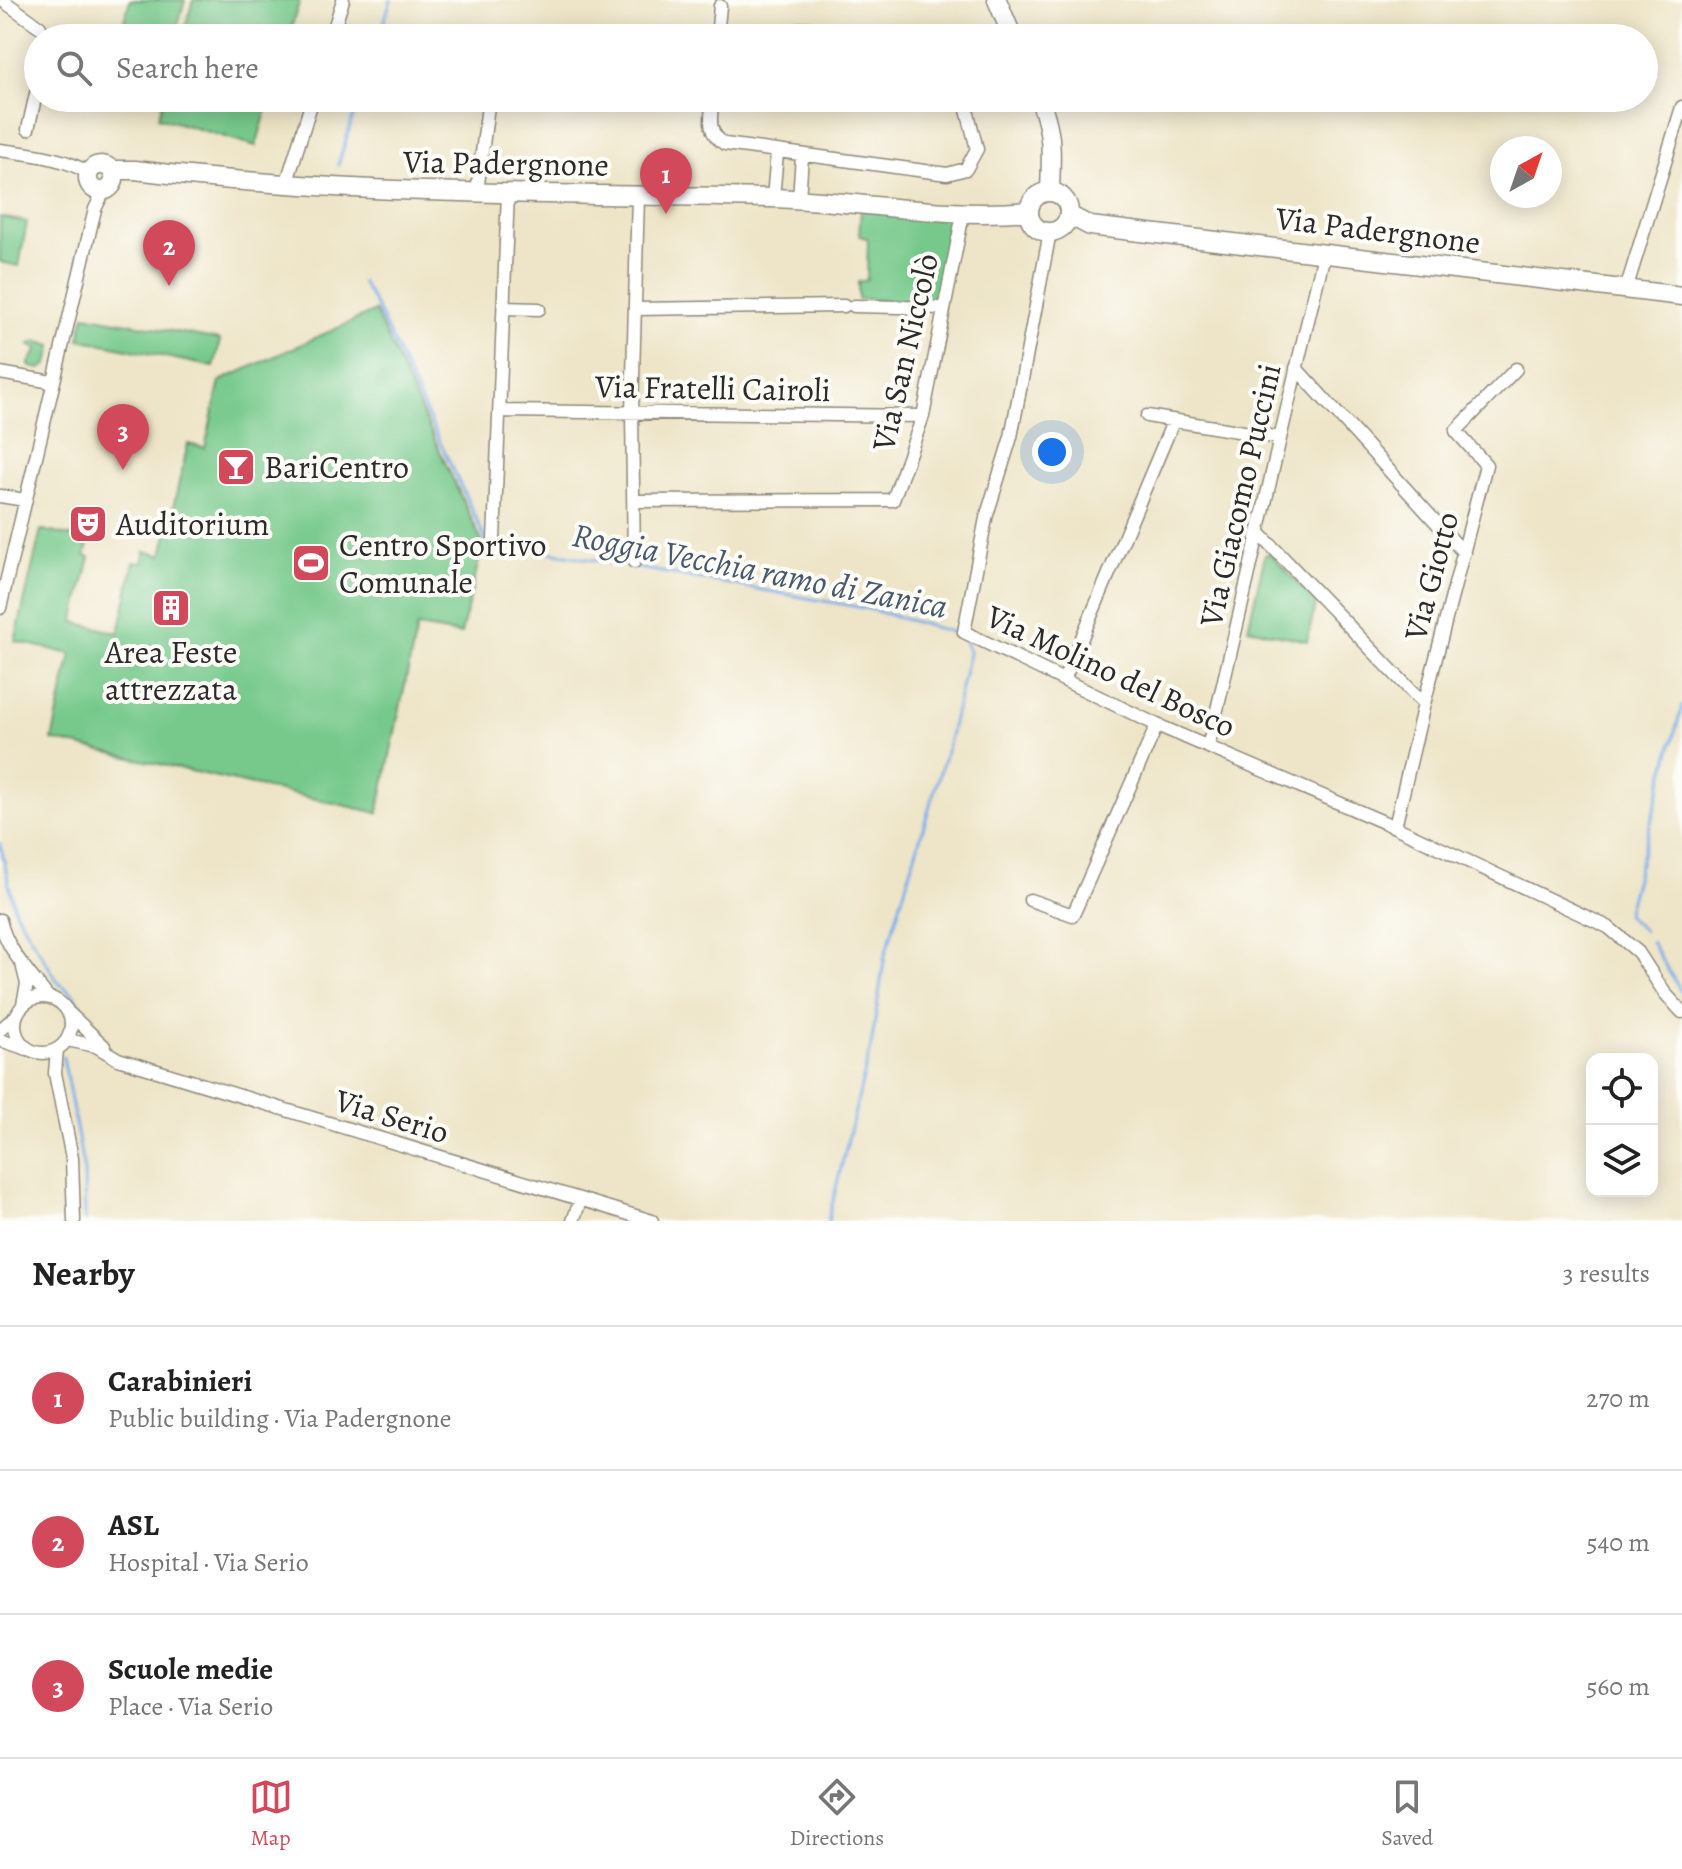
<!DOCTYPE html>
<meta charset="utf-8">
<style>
body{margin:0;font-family:Alegreya,serif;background:#f6f6f6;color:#222}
.controls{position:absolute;right:24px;bottom:24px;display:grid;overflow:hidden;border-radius:16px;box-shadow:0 4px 20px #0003}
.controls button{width:72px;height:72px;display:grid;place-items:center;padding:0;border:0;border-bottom:2px solid #e0e0e0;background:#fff;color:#222;font:40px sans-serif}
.compass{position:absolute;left:1490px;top:136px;width:72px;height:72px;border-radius:50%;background:#fff;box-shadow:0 4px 20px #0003;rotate:40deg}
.you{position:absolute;left:1052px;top:452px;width:28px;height:28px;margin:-20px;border:6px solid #fff;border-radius:50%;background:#1a73e8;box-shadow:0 0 0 12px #1a73e833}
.badge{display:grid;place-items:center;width:52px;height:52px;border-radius:50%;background:#d1495b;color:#fff;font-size:26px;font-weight:700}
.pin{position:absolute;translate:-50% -66px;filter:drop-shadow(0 2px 4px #0008)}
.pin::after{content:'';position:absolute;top:42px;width:28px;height:24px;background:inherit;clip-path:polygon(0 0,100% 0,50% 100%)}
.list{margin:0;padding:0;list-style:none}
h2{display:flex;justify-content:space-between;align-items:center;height:104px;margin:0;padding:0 32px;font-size:34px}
h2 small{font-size:26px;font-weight:400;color:#767676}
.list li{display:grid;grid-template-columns:52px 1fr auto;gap:24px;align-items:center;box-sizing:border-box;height:144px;padding:0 32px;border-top:2px solid #e0e0e0}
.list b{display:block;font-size:30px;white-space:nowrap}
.list p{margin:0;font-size:26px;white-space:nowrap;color:#767676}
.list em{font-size:26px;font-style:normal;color:#767676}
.icon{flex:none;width:44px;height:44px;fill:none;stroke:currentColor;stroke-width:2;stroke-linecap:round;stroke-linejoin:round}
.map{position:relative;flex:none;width:1682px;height:1221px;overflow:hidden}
.search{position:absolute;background:#fff;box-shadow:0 4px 20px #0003;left:24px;right:24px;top:24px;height:88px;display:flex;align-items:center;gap:20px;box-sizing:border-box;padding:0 28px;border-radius:44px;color:#767676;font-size:30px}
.sheet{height:536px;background:#fff}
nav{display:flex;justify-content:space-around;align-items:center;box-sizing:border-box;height:112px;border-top:2px solid #e0e0e0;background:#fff;font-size:22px;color:#767676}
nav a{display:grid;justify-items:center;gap:4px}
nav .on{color:#d1495b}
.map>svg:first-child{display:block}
</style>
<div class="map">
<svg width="1682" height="1221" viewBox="0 0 1682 1221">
<rect width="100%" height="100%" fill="#fdfcf7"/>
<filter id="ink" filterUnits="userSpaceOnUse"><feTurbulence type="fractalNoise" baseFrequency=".0125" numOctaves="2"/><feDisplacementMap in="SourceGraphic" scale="16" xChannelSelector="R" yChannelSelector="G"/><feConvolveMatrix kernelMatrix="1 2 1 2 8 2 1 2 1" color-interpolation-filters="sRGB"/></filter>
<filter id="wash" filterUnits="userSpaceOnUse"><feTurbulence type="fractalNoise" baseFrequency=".006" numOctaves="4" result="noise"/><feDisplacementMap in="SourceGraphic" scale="32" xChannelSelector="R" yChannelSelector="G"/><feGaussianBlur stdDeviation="1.8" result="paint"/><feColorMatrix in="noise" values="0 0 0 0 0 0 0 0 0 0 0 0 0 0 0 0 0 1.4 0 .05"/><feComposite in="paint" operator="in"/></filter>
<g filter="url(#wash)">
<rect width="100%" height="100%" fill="#eee5c8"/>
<!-- green -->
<path fill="#76c98b" stroke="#507a5b" stroke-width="2" d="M130,0h55l-11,38h-55z
M193,0h107l-12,38h-106z
M797,18l102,17v3h-107z
M164,98h106l-14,48 -98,-29z
M861,209l93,8 -16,86 -80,-4v-17l9,-2 1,-41 -9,-4z
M0,217l27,5 -8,44 -19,-4z
M375,311l108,233 -22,90 -44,-7 -39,186 -326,-73 19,-86 -56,-13 26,-111 48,10 -4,16 5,1 -16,65 45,11 15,-71 9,1 2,-12 17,4 26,-111 17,4 15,-67z
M85,315l135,25 -6,27 -135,-28z
M36,341l16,5 -4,18 -7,5 -11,-2 -1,-4 9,-14 -9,-4z
M1270,553l46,50 -9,38 -59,-13 17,-73z"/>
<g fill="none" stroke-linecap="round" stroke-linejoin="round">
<!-- stream -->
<path stroke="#7daee9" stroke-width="3" d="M379,38l12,-38
M338,165l21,-67
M362,282l15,26 109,232 5,1
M499,543l370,66 93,26
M0,843l15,68 43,71 16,13 9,15
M1644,931l-18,-16 56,-209
M1651,942l31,51
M63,1057l21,114 1,50
M828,1221l43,-175 14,-91 62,-206 22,-96 -6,-18"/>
</g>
</g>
<g filter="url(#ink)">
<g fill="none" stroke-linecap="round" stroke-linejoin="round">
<!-- street casing -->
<g stroke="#8c887a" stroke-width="15">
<path id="street" d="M2,0l38,27
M331,38l12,-38
M717,38l3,-32
M713,98c-2,19 -7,35 12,46l222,30 19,-5 11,-20 -13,-51
M28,129l10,-44
M0,150c28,4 65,7 88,23
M286,185l27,-87
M477,192l12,-94
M773,198l4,-45
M799,199l3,-43
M1050,232l-39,205 -25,81 -22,114 193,93 238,102 213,100 30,25 26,40 18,20
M1622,289l6,-6 54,-176
M854,306l89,2
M504,308l35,1
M635,309l209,-3
M1296,368l168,185
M0,373l52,9
M501,411l422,5
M1147,416l133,22
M0,496l25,4
M633,501l260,-1 30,-84 40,-202
M1260,534l164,170
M494,540l14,-347
M634,562l-2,-149 6,-218
M0,608l95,-399 9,-18
M1064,680l109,-258
M1208,747c40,-164 75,-329 116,-492
M1395,827l29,-123 62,-239 -30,-34 60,-62
M1030,900l43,15 84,-190
M0,920c6,29 30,54 48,77
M15 1025a28 28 0 1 1 56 0a28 28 0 1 1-56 0Z
M23,1004l4,-20 -4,-16
M69,1013l35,33
M0,1030l16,-14
M0,1040l27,9
M67,1040l29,6 22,13 534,162
M57,1049l-2,24 17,85 2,63
M573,1221l7,-20"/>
</g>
<!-- secondary casing -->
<g stroke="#8c887a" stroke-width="21">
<path id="secondary" d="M997,0l16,38
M1039,98c15,36 12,56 11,94
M88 178a13 13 0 1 1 26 0a13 13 0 1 1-26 0Z
M111,170h24c211,26 423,23 635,28 86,2 172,21 259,13
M1029 212a20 20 0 1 1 40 0a20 20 0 1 1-40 0Z
M1069,215l21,11 592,70"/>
</g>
<!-- street -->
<use href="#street" stroke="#fff" stroke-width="12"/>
<!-- secondary -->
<use href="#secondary" stroke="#fff" stroke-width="18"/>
</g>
</g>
<!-- icons -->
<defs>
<g id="bar-square" transform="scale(2)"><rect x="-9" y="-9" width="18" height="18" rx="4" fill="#d1495b" stroke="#fdfcf7"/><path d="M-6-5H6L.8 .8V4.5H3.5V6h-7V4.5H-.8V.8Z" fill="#fff"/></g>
<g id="theatre-square" transform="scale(2)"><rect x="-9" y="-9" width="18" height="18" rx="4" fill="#d1495b" stroke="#fdfcf7"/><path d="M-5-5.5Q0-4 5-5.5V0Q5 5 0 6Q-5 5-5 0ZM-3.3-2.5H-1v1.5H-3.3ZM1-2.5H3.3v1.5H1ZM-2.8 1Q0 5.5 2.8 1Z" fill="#fff"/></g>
<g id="stadium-square" transform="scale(2)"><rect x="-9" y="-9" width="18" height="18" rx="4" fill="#d1495b" stroke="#fdfcf7"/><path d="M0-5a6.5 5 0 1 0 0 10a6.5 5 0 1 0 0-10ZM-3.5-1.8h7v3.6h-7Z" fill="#fff"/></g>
<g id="building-square" transform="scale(2)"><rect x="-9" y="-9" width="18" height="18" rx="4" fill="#d1495b" stroke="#fdfcf7"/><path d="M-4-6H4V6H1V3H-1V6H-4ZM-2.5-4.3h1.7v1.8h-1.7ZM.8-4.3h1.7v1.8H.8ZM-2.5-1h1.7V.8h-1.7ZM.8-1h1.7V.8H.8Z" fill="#fff"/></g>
</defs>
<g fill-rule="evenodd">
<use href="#bar-square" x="236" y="467"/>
<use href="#theatre-square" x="88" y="524"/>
<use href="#stadium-square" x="311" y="563"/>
<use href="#building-square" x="171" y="608"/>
</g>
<g text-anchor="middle" stroke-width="8" stroke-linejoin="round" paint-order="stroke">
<!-- street labels -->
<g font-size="32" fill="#2b2b2b" stroke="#fdfcf7">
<text transform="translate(506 163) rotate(1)" y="11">Via Padergnone</text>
<text transform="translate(1378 230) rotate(7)" y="11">Via Padergnone</text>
<text transform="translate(905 352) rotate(-77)" y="11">Via San Niccolò</text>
<text transform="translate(713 388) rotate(1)" y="11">Via Fratelli Cairoli</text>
<text transform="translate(1240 495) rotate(-77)" y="11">Via Giacomo Puccini</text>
<text transform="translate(1431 576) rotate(-75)" y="11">Via Giotto</text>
<text transform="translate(1111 671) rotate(25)" y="11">Via Molino del Bosco</text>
<text transform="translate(392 1116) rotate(17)" y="11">Via Serio</text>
</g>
<!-- poi labels -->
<g font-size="32" fill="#2b2b2b" stroke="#fdfcf7" text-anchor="start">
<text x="264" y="478">BariCentro</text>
<text x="116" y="535">Auditorium</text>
<text x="339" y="556">Centro Sportivo<tspan x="339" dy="37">Comunale</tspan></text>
<text x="171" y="663" text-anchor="middle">Area Feste<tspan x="171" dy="37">attrezzata</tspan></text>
</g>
<!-- water labels -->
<g font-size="34" font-style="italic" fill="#48596e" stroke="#fdfcf7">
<text transform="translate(760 570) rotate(11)" y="12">Roggia Vecchia ramo di Zanica</text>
</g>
</g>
</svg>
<div class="controls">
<button><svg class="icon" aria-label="locate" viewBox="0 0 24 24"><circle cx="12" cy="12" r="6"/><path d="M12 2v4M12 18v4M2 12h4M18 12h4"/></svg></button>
<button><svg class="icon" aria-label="layers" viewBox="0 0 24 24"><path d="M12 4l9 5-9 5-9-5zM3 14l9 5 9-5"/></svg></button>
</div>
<svg class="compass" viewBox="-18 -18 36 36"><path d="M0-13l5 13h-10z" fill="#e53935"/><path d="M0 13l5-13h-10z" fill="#767676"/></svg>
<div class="you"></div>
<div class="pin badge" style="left:666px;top:214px">1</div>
<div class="pin badge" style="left:169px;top:286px">2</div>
<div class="pin badge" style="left:123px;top:470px">3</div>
<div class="search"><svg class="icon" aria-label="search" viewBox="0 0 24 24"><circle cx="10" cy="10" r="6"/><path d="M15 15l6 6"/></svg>Search here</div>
</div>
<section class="sheet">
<h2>Nearby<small>3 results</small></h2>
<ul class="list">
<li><span class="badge">1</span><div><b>Carabinieri</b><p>Public building · Via Padergnone</p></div><em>270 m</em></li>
<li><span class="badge">2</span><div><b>ASL</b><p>Hospital · Via Serio</p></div><em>540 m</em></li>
<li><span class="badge">3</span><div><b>Scuole medie</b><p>Place · Via Serio</p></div><em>560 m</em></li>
</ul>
</section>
<nav>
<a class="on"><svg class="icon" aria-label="map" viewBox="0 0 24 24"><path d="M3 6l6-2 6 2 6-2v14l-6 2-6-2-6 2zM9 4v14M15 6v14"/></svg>Map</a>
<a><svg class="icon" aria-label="directions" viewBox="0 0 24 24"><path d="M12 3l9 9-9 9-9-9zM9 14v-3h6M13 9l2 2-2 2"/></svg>Directions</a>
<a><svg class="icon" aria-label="saved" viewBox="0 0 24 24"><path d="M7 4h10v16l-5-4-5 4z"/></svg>Saved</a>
</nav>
